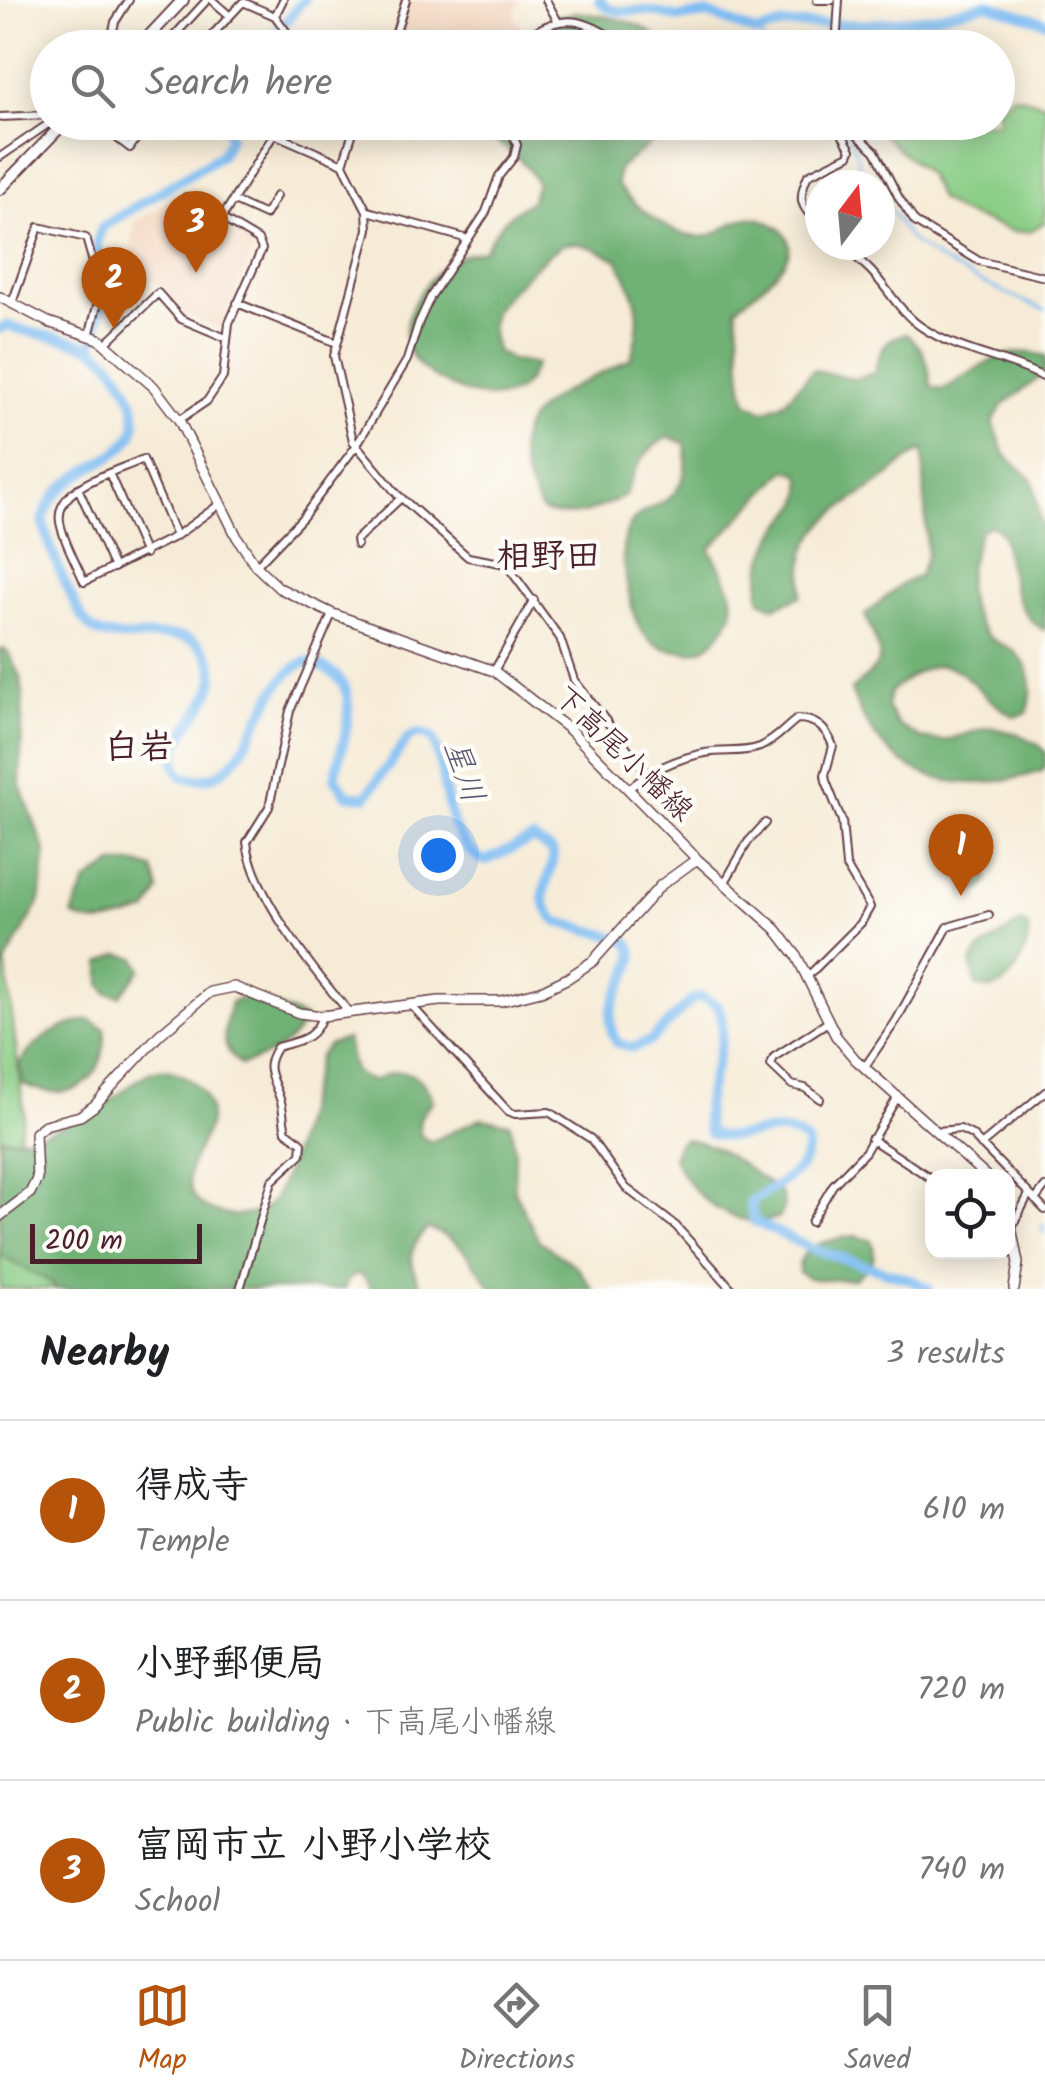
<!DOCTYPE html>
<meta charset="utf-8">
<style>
body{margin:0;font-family:Kalam,"Klee One",sans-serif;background:#f6f6f6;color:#202124}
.controls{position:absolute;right:30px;bottom:30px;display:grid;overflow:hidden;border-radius:20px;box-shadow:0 5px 25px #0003}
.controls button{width:90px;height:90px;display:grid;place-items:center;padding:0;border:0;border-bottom:2px solid #e0e0e0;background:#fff;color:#202124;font:50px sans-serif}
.compass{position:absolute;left:805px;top:170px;width:90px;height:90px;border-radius:50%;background:#fff;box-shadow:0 5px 25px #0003;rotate:16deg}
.scale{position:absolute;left:30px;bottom:25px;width:172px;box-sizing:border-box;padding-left:10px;border:5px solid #4a1f2b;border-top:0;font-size:28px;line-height:35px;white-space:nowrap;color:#4a1f2b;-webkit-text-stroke:8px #fdfcf7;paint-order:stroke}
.you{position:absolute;left:438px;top:855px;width:35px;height:35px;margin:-25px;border:8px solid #fff;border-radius:50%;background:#1a73e8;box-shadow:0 0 0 15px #1a73e833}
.badge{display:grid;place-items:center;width:65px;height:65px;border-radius:50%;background:#b45309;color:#fff;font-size:32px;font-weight:700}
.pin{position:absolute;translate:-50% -82px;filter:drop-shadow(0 2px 5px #0008)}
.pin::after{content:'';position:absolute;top:52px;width:35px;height:30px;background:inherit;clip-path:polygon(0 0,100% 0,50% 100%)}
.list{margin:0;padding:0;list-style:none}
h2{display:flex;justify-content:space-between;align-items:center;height:130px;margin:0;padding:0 40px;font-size:42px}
h2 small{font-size:32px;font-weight:400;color:#757577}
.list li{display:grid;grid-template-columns:65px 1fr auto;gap:30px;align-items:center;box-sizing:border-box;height:180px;padding:0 40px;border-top:2px solid #e0e0e0}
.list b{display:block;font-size:38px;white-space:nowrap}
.list p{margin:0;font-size:32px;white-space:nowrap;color:#757577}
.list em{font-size:32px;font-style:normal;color:#757577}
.icon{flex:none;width:55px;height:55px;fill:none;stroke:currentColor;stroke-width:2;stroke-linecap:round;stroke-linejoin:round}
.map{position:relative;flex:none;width:1045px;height:1289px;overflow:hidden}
.search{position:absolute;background:#fff;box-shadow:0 5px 25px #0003;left:30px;right:30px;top:30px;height:110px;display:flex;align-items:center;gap:25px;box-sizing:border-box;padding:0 35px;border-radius:55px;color:#757577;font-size:38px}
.sheet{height:670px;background:#fff}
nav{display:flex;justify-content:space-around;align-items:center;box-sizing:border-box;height:140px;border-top:2px solid #e0e0e0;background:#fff;font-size:28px;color:#757577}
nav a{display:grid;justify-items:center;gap:5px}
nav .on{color:#b45309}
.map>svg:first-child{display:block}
</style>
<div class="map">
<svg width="1045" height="1289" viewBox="0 0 1045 1289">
<rect width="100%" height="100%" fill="#fdfcf7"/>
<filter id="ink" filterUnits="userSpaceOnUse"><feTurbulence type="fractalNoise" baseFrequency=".01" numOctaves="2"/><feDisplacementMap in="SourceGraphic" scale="20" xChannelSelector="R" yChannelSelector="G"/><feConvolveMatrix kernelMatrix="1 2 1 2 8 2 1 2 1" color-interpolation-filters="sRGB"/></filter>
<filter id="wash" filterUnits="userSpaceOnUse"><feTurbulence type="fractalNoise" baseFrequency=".0048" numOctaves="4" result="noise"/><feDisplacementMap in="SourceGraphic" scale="40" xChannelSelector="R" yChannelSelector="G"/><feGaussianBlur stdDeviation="2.25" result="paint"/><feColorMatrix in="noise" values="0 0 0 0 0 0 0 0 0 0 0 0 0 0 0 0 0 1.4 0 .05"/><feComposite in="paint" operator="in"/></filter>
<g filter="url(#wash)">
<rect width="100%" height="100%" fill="#f6ebd6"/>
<!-- built -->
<path fill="#f3d4be" d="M410,0h108l-3,17 8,13v17l-127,1z
M179,195l76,50 -33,85 -39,-17 -50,-57 -3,-11 6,-24z"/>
<!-- green -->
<path fill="#8bce87" stroke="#6a7659" stroke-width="2.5" d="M1014,95l31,9v118l-15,9 -15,1 -54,-19 -22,-14 -11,-24 -46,-41 -4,-11 120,-1v-14z
M0,918l24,195 -21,89 153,87h-156z"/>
<!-- forest -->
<path fill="#70b174" stroke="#5d6850" stroke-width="2.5" d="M577,12c28,5 72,8 88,35l-165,1 56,-31z
M651,122l8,15 -41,32 -1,16c17,21 53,51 82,52 19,1 32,-18 49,-19 12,-1 19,3 29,9 38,25 -22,64 -41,81 7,32 1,62 11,94l17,9 18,-7 31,-34 42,9 20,-6c4,-22 8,-35 31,-39 19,14 23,29 25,52l11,4c34,-18 62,-48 103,-34v17l-44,34 -8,15 12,33 28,25 12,67v83c-33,-15 -36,-66 -43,-97l-11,-8 -11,6c-6,20 -15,42 -12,63 2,14 10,33 21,43 7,7 20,9 27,16 17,16 18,40 11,60l-12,4c-55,-30 -54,-84 -125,-25l-3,15 11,18 22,13 23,3 46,-14 29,7 22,12 5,6v16l-3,3c-86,28 -158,9 -191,-81 39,-33 32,-30 14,-75l35,-30 19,-9 8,-21 -4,-105c-16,7 -24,18 -37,28 -28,21 -66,37 -80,72 -4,10 -3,33 -5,46l-27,11 -14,-8c-2,-26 4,-47 18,-69 15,-23 30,-24 22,-56l-14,-4 -76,79c8,16 24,39 23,57 0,14 -18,38 -31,43 -12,6 -41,1 -51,-8 -15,-13 -18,-29 -22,-48 -5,-22 -11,-47 1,-68 9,-15 25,-17 38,-26 17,-13 21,-37 17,-56l-16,-6c-26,12 -35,32 -44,59 -28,13 -52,26 -83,15 -58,-101 12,-111 89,-153 13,-47 7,-56 -13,-98 -15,-7 -34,-19 -52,-16 -15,4 -67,56 -72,69 -5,14 -1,24 2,38l16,10 24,3c-4,8 -9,20 -17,26 -21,14 -46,6 -66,-3 -47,-21 -62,-51 -31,-97 18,-25 32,-35 62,-40 13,-23 24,-37 47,-49l6,-18c-17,-31 -34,-34 -58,-56l-1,-4z
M0,649l7,1 13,27 3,15 -3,93 26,68 -6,48 -40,71z
M975,861l9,6 5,11 -4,9c-20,10 -24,-7 -20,-24z
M114,864h24l15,5 6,21 -11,21c-25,7 -52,20 -76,4l14,-33z
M1021,922l7,5c3,26 -23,75 -52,59l-5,-23 8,-12z
M119,954l17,4 5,11 -21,27 -13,-3 -6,-9v-21z
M252,996l52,22c-8,27 -39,39 -63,47 -25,-20 -16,-36 -10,-63z
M90,1020l15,9c1,54 -33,76 -82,55l-4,-20c19,-26 39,-39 71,-44z
M347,1039c5,23 1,37 27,42 27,-17 48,-9 59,20 -11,11 -17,19 -12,35l10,6 50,-24 29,5 5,28 -1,39 25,51 38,26 16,22h-100c-25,-32 -25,-45 -65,-61 -23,22 -18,34 -6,61h-52l-4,-10 -9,-6 -10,8 -2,8h-289l-5,-7 -51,-26v-119c33,9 92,-25 119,-43 15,-10 28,-26 47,-24 16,2 34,15 41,31 13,31 -25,55 -17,86 3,15 18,24 33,27 16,3 39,1 49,-13 18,-23 37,-112 47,-145l10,-12z
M684,1139c36,3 62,31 92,49 10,10 9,19 3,30 -47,14 -86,-21 -106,-60l5,-15z
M854,1236l17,4c8,20 -1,27 -17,39 -17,0 -42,5 -55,-7 -2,-29 33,-32 55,-36z"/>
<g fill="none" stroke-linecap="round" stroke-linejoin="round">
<!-- stream -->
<path stroke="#80bef3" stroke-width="2.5" d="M757,33l12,15
M827,122l9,7
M843,133c18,12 13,35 22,52
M880,200c17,11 18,30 33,42 38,29 88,49 132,68
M1045,1224l-4,5 4,4"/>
<!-- river -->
<path stroke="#80bef3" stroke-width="10" d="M599,0l8,8 11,3h32l29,7 29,-4 49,19 26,-8 87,-1 62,-7 55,-13 58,18
M263,48l41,-48
M0,329l7,-4c26,11 57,11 83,22 17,8 27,23 36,39 42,81 -65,68 -83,133 3,21 33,99 50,111 34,22 101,-18 119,34 14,41 -58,75 -31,112 71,23 75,-97 125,-114 67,13 36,74 29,116l12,17 19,2 42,-59 10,-5 14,4c17,38 8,102 53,124l48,-22 20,13c1,30 -23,41 3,69l70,19c28,27 -35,58 -9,103l15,5 18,-7 43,-42 9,-2 16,9c17,40 -23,85 -9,126 32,16 68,-17 98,10 4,32 -36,44 -57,61l4,18 56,27 102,32 17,9
M93,344l11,-44 -7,-58 5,-15 119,-72 8,-16v-17"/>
</g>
</g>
<g filter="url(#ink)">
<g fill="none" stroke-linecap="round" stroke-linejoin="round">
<!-- street casing -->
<g stroke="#643e45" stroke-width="10">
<path id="street" d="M212,0l18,16
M546,0l11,20
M817,0h15
M275,16l8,-16
M208,39l8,9
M532,44l78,-7
M109,48l6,-26 14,-22
M163,48l44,-48
M200,48l43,-46 32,14 16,22 19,10
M269,48l17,-15
M391,48l15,-48
M532,48l4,-17c38,-22 60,-3 94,17
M836,48l3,-48
M0,117l48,-2
M96,122l34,26 17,-26
M198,122l7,9
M255,122l19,12
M843,122l32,29 24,47 16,24 64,39 66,16
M0,157l51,-35
M343,164l13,-42
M234,201l31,14 11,-19
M368,211l100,28
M222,218l52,-84 69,30 24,47 1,18 -34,127 19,85 44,53 71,63 38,7 54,74 14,42 73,93
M820,224c-20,-16 -23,-25 -12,-49l41,-20 2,-5 -16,-28
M843,245c9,9 19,17 28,26 18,19 30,43 52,57 38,25 83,29 122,50
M12,303l27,-76 47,11 15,53 -12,45
M237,303l100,40
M106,343l52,-50 23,26 45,19
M179,420l28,-19 16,-24 6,-54 33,-74 -4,-9 -72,-43
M143,459l33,77 -92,46c-7,-18 -21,-41 -24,-60 -6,-37 60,-51 83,-63z
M109,473l36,81
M78,488l36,80
M176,536l44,-32
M357,545l-1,-5 45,-42
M256,566l47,-49 53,-71 51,-86 12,-38 12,-26 55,-84 13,-36 15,-19 3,-12 -5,-12 -46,-11
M332,614l-42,97 -21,96 -22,35c6,53 68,131 102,170
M494,671l40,-71
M628,790c20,-19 50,-32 77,-37 19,-4 36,1 55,-6 16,-7 24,-18 37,-28 18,0 30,10 36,27l-8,29 1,6 16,40 4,45 24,41 -9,16 -54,54
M725,882l23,-40 17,-19
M411,1005l97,106 7,3 34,-2 42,27 35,49 50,38 56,63
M864,1068l32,-47 52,-94 41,-12
M820,1099l-15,-11 -13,-3 -21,-20 3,-8 54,-35
M937,1131l23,-2 12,6 73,75
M871,1139l61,40
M981,1145l64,-53
M1035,1200l10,-13
M811,1222l22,-37 32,-33 32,-54
M1012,1227l17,-33
M240,1289l32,-108 29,-27 1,-11 -16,-12c-3,-10 -2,-22 -6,-32 -7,-22 -18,-30 -3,-52 22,-7 37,-6 45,-31"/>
</g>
<!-- secondary casing -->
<g stroke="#643e45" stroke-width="12">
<path id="secondary" d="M0,297l48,25 51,17 55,48 25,33 58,117 19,29 23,22 54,26 161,57 76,59 127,129 79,70 20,26 40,81 19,23 131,117
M1008,1212l10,51 -4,26
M0,1216l30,-23 7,-14 -2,-46 10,-8 35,-9 14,-10 65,-71 51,-43 24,-5 65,26 23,3 117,-15h62l40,-10 27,-13 25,-17 68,-76 36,-26"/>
</g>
<!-- primary casing -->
<g stroke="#643e45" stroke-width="14">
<path id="primary" d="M138,48l45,-48
M0,189l65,-67"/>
</g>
<!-- street -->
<use href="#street" stroke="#fff" stroke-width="6"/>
<!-- secondary -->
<use href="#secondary" stroke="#fff" stroke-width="9"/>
<!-- primary -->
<use href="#primary" stroke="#fff" stroke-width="10"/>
</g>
</g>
<g text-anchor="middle" stroke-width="9" stroke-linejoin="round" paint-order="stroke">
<!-- street labels -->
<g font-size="30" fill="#4a1f2b" stroke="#fdfcf7">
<text transform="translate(624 753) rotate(44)" y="10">下高尾小幡線</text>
</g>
<!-- water labels -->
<g font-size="32" font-style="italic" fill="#5d5771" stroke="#fdfcf7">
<text transform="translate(465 771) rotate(71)" y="11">星川</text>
</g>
<!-- quarter labels -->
<g font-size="35" font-weight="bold" fill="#4a1f2b" stroke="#fdfcf7">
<text x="548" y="567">相野田</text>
<text x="139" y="758">白岩</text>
</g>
</g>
</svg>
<div class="controls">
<button><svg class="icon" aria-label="locate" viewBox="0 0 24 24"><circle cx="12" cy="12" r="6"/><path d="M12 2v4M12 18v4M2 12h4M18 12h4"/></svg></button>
</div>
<svg class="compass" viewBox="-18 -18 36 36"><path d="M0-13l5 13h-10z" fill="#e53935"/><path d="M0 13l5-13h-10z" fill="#757577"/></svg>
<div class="scale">200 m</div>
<div class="you"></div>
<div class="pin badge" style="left:961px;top:896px">1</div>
<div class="pin badge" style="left:114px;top:329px">2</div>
<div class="pin badge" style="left:196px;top:273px">3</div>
<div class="search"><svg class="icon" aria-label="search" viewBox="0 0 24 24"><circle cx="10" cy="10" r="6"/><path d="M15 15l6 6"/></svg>Search here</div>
</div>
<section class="sheet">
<h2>Nearby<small>3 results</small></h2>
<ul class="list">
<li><span class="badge">1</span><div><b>得成寺</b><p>Temple</p></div><em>610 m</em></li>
<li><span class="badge">2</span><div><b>小野郵便局</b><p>Public building · 下高尾小幡線</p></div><em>720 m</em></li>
<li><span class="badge">3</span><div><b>富岡市立 小野小学校</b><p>School</p></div><em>740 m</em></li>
</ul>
</section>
<nav>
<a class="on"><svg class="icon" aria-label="map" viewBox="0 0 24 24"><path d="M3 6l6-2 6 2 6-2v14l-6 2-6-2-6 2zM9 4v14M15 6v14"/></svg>Map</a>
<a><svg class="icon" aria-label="directions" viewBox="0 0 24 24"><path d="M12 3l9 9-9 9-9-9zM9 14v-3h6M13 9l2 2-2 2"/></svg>Directions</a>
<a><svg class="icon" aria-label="saved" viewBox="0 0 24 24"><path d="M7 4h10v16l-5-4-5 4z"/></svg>Saved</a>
</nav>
